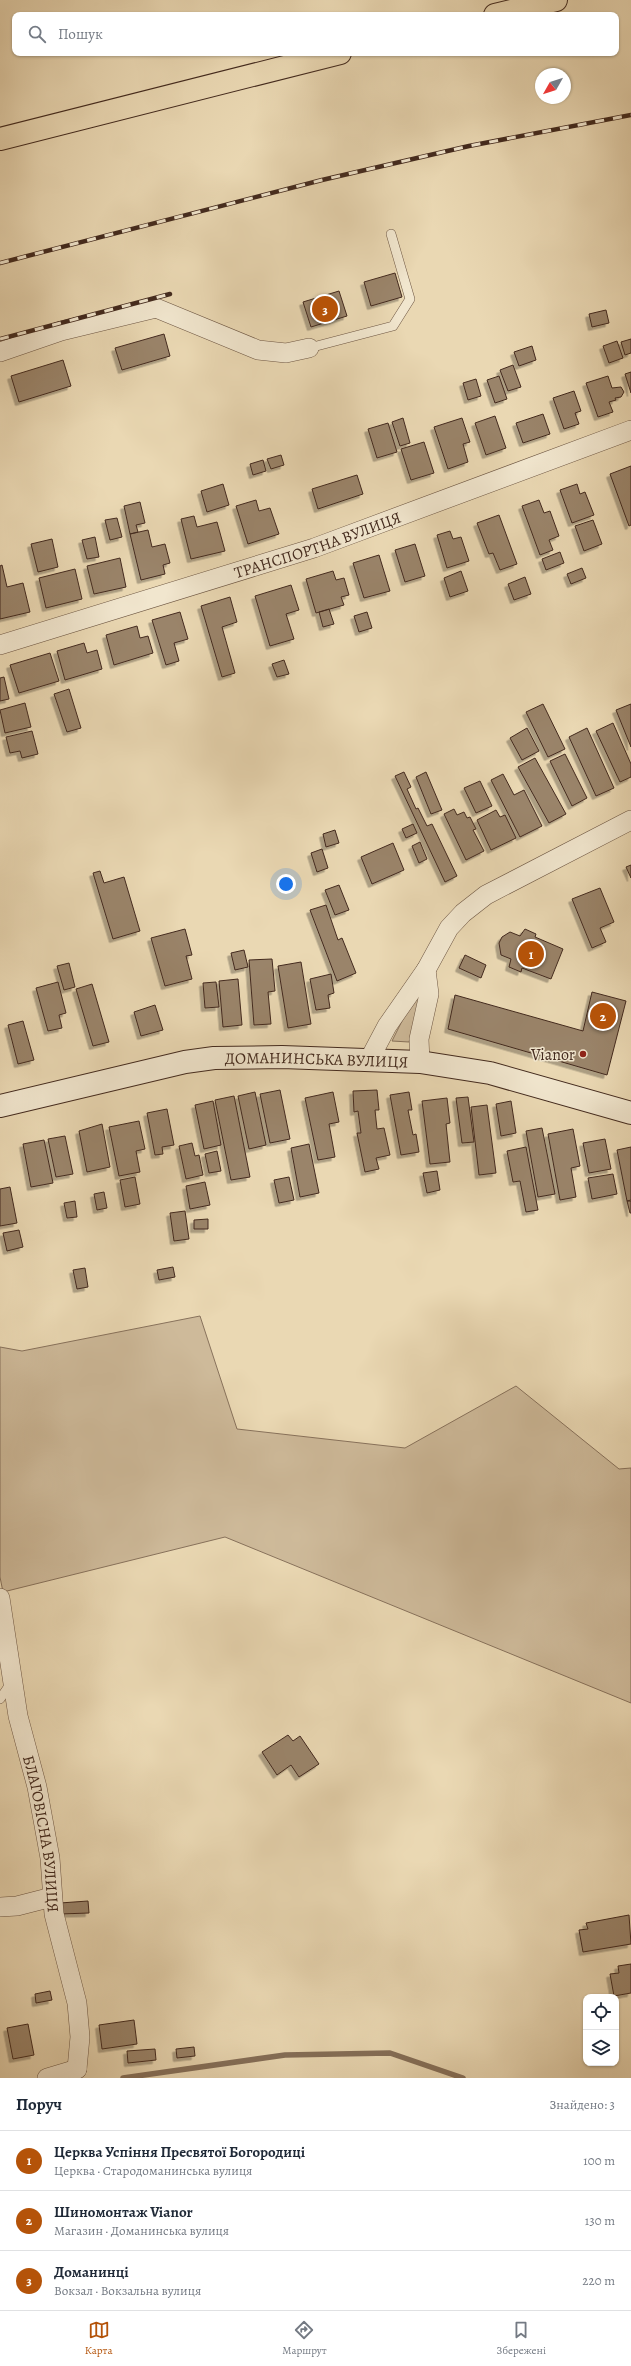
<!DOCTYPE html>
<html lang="uk">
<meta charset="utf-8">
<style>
body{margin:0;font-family:Alegreya,serif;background:#f2f2f3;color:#1f2937}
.controls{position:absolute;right:12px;bottom:12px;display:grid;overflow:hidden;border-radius:8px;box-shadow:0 1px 3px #0004}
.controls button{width:36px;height:36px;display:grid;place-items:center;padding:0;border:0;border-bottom:1px solid #e0e1e3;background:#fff;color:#1f2937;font:20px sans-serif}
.compass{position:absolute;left:535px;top:68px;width:36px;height:36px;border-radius:50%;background:#fff;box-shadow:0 1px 3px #0004;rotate:231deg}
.you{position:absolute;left:286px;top:884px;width:14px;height:14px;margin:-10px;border:3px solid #fff;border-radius:50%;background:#1a73e8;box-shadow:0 0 0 6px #1a73e833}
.badge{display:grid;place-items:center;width:26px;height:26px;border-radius:50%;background:#b45309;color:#fff;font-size:13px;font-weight:700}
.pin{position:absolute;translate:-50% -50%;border:2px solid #fff;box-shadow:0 1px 4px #0006}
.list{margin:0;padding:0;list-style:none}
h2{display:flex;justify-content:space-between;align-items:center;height:52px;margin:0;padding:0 16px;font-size:17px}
h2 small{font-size:13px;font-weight:400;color:#747a83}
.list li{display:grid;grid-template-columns:26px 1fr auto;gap:12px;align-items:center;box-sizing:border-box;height:60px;padding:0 16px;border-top:1px solid #e0e1e3}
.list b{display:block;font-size:15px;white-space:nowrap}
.list p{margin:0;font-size:13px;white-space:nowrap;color:#747a83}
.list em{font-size:13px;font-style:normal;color:#747a83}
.icon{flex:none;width:22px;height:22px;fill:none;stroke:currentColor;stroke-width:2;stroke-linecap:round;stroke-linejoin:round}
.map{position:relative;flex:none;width:631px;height:2078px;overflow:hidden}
.search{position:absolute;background:#fff;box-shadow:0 1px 3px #0004;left:12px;right:12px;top:12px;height:44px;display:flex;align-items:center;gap:10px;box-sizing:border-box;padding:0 14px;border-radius:8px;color:#747a83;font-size:15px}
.sheet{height:232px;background:#fff}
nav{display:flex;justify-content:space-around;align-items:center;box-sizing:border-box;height:56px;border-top:1px solid #e0e1e3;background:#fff;font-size:11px;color:#747a83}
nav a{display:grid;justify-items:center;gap:2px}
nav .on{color:#b45309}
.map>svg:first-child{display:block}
</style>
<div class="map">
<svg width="631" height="2078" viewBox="0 0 631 2078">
<defs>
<filter id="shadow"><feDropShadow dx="-3.5" dy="3.5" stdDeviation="0" flood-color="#0004"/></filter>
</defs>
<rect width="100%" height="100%" fill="#ead8b3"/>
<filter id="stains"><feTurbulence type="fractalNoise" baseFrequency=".005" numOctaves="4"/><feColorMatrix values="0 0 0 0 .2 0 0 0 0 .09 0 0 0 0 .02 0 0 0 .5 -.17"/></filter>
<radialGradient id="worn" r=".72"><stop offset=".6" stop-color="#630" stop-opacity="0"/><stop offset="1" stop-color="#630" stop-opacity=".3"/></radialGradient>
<!-- green -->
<path fill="#ceba9a" stroke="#88725c" d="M418,989l4,1 -13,52 -17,-1z
M200,1316l37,113 168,19 111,-62 103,83 12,-1v235l-406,-166 -222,55 -3,-15v-230l22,4z"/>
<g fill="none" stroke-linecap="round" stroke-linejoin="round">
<!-- stream -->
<path stroke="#856f59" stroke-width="5.5" d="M123,2078l162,-23 105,-2 73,25"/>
</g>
<!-- building -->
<path fill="#9a846b" stroke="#432a1e" filter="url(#shadow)" d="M395,273l7,24 -31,9 -7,-24z
M339,291l8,25 -36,11 -8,-25z
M606,310l3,13 -17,4 -3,-13z
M164,334l6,22 -48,14 -7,-22z
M631,339v14l-6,2 -4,-13z
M617,341l6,17 -14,5 -6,-17z
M532,346l4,14 -17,6 -5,-14z
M63,360l8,26 -52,16 -8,-26z
M513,365l8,22 -13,4 -8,-21z
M631,372v21l-6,-19z
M499,376l8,23 -12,4 -8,-23z
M608,376l4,12 9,-1 3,5 -3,5 -6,1 1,2 -7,2 4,10 -15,5 -12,-34z
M476,379l5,17 -13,4 -5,-17z
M574,391l7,20 -6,2 4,11 -15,5 -11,-31z
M543,414l7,20 -27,9 -7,-20z
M495,416l11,32 -20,7 -11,-32z
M403,418l7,25 -10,3 -8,-24z
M462,418l8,24 -7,2 5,18 -20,7 -14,-42z
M388,423l9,29 -20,6 -9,-29z
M424,442l10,31 -23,7 -10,-31z
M281,455l3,10 -13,4 -4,-10z
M263,460l3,11 -13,4 -3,-11z
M631,466v59l-2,1 -19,-52z
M357,475l6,19 -45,15 -6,-20z
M223,484l6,21 -22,7 -6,-21z
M577,484l3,10 5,-2 9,23 -22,8 -12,-33z
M256,500l3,11 11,-3 9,26 -31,10 -12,-38z
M539,500l5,13 6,-2 9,25 -10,4 4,10 -13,5 -18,-49z
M140,502l5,21 -9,2 2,7 -8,2 -6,-28z
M499,515l18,49 -17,6 -7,-17 -4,1 -12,-31z
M194,516l3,11 20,-5 8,29 -34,8 -10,-40z
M117,518l5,19 -12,3 -5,-20z
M593,520l9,24 -18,7 -9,-25z
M148,530l4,17 13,-3 5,19 -7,2 2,9 -24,6 -11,-46z
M450,531l3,8 8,-2 8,24 -22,7 -10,-33z
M95,537l4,20 -12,2 -5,-19z
M52,539l6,28 -20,5 -7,-28z
M415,544l10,32 -20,6 -10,-32z
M560,552l4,11 -18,7 -4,-11z
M379,555l11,36 -26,7 -11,-35z
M120,558l6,29 -32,7 -7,-28z
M2,565l5,22 16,-4 7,29 -30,7v-53z
M582,568l4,10 -15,6 -4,-10z
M75,569l7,30 -36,9 -7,-30z
M333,571l3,9 8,-2 5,17 -8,2 3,8 -28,8 -10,-34z
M461,571l7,20 -18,6 -6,-19z
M525,577l6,17 -17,6 -6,-16z
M291,585l8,25 -13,4 8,25 -24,7 -15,-50z
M230,597l7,25 -15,5 13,46 -13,4 -21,-71z
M329,609l5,15 -11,3 -4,-15z
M180,612l8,27 -14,4 5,18 -13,4 -14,-45z
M367,612l5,16 -13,4 -5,-16z
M137,626l3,12 8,-2 5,17 -39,12 -8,-30z
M84,643l3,10 10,-3 5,19 -37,11 -8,-29z
M50,653l9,28 -40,12 -9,-28z
M284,660l5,14 -12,3 -5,-13z
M4,677l5,22 -9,2v-23z
M69,689l12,39 -14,4 -13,-38z
M25,703l6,24 -26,6 -5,-23z
M543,704l22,45 -17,8 -22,-45z
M631,704v43l-15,-37z
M613,723l18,41v13l-11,5 -24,-51z
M527,728l12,23 -17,9 -12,-22z
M587,728l27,60 -18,8 -27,-59z
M32,731l6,23 -16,4 -2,-7 -10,2 -4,-16z
M565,754l22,44 -15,8 -22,-45z
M535,758l31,56 -17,9 -31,-56z
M404,772l7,15 -4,2 9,20 2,-1 9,18 5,-2 25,52 -12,6 -50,-106z
M426,772l16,38 -11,4 -15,-37z
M503,774l11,21 10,-5 18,36 -22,11 -29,-57z
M480,781l12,25 -16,7 -12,-25z
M454,809l3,6 7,-3 3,6 3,-1 6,12 -3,1 11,21 -18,9 -22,-46z
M496,810l4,7 5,-2 11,23 -25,12 -14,-30z
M413,824l4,9 -11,5 -4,-9z
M335,830l4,13 -13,4 -3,-13z
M420,842l7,17 -8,4 -7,-17z
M393,843l11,27 -32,14 -11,-27z
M322,849l6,19 -11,4 -6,-19z
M631,865v13l-5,-11z
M100,871l4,12 20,-6 16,54 -27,8 -20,-66z
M339,885l10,25 -14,5 -10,-25z
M600,888l14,34 -14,6 6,14 -14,6 -20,-49z
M326,905l12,35 4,-2 14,35 -19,8 -27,-71z
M185,929l7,26 -6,1 6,23 -27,7 -14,-48z
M525,929l11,5 -1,3 28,12 -12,30 -29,-11 -1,4 -12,-5 2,-8 -10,-4 -2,-12 3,-6 8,-5 10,4z
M244,950l4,17 -13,3 -4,-17z
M465,955l21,10 -5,13 -22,-10z
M272,959l3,32 -7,1 3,32 -17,1 -5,-65z
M301,962l10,62 -23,4 -10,-62z
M69,963l6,24 -11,3 -7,-24z
M331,974l3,19 -6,2 2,13 -14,2 -6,-31z
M238,979l4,46 -19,2 -4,-46z
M58,982l8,31 -7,2 3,13 -14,3 -12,-43z
M216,982l3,25 -14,1 -2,-25z
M92,984l17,58 -16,4 -17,-57z
M592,992l34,9 -19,74 -159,-46 7,-34 128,36z
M155,1005l8,25 -22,6 -7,-24z
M23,1021l11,39 -16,4 -10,-39z
M280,1090l10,49 -20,4 -10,-49z
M377,1090l2,20h-4l2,19 7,-1 6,27 -14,3 3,11 -14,3 -8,-39h4l-3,-22 -4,1 -1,-21z
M255,1092l11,53 -17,4 -11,-53z
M333,1092l6,30 -10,2 6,33 -17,3 -13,-62z
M409,1092l3,18h-4l5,25 3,-1 3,18 -18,3 -11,-60z
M234,1096l16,81 -19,3 -16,-80z
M468,1097l6,45 -12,1 -6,-45z
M447,1098l3,25 -4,1 4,38 -20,2 -8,-63z
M213,1101l8,44 -17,4 -9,-44z
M511,1101l5,32 -15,3 -5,-32z
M487,1105l9,68 -17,2 -8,-68z
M167,1109l7,36 -12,2 1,7 -8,1 -8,-42z
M139,1121l6,28 -9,2 4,21 -21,4 -10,-49z
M102,1124l8,43 -23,5 -8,-41z
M542,1128l13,66 -17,3 -12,-66z
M573,1129l7,37 -9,2 5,29 -16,3 -12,-66z
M65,1136l8,38 -17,3 -8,-38z
M605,1139l6,30 -22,4 -6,-30z
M44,1140l9,43 -22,4 -8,-43z
M192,1143l3,13 4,-1 4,20 -17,4 -7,-33z
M309,1144l10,49 -19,4 -9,-49z
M526,1147l12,63 -12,2 -6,-31 -7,1 -6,-31z
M631,1147v53l-4,1 -10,-51z
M217,1151l4,20 -12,2 -4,-19z
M437,1171l3,19 -13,3 -4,-20z
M613,1174l4,20 -25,5 -4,-21z
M135,1177l5,27 -15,3 -5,-27z
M289,1177l5,23 -15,3 -5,-23z
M205,1182l5,23 -20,4 -4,-23z
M10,1187l7,36 -17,3v-37z
M104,1192l3,16 -10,2 -3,-16z
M75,1201l2,16 -10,1 -3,-15z
M627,1201h4v12h-1z
M185,1211l4,28 -15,2 -4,-28z
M208,1219v10h-14v-9z
M19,1230l4,17 -16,4 -4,-18z
M173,1267l2,10 -16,3 -2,-10z
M85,1268l3,19 -11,2 -4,-19z
M288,1735l5,6 7,-5 19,28 -20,13 -8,-12 -14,10 -15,-23z
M88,1901l1,12 -29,1v-11z
M629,1915l2,29 -48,8 -4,-22 9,-1 -2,-6z
M631,1964v29l-17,3 -4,-22 9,-1 -1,-7z
M50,1991l2,9 -16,3 -1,-9z
M134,2020l3,24 -35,5 -3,-24z
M28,2024l6,31 -21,4 -6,-31z
M194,2047l1,9 -18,2 -1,-9z
M155,2049l1,11 -28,3 -1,-12z"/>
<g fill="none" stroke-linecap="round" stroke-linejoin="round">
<!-- service casing -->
<g stroke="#6d5643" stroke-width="10">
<path id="service" d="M309,348l84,-22 17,-27 -19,-65
M0,1699l11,-16"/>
</g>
<!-- minor casing -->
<g stroke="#6d5643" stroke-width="20">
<g id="minor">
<path d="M0,352l61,-21 95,-23 102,42 28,3 23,-5"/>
<path id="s1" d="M0,645l314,-97 317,-118"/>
<path d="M369,1060l18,-34 39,-56 23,-42 14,-15 23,-18 145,-75"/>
<path d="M420,1062l-1,-23 10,-45 -3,-24"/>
<path id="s2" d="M0,1598l18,118 19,71 13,71 4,56 23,89 3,34 -3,32"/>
<path d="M0,1907l17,-1 35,-9"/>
<path d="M47,2078l30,-9"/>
</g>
</g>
<!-- secondary casing -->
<g stroke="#432a1e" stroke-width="24">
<g id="secondary">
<path id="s3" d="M0,1106l185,-44 29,-4 68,-1 138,5 70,11 141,40"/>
</g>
</g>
<!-- primary casing -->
<g stroke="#432a1e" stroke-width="24">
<path id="primary" d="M495,15l61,-15
M0,139l340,-86"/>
</g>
<!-- service -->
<use href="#service" stroke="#f1e6ce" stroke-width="9"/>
<!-- minor -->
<use href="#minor" stroke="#f1e6ce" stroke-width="19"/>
<!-- secondary -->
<use href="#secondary" stroke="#f1e6ce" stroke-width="22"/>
<!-- primary -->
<use href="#primary" stroke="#ead8b3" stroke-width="22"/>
<!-- rail casing -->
<g stroke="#432a1e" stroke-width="4.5">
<path id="rail" d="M0,263l322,-83 147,-34 162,-31
M0,339l170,-45"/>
</g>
<!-- rail -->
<use href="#rail" stroke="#f1e6ce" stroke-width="3" stroke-dasharray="9" stroke-linecap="butt"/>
</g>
<!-- markers -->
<circle fill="#8f2418" stroke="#f1e6ce" stroke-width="1.5" cx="583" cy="1054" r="4"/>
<g text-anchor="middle" stroke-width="3" stroke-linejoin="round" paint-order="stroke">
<!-- street labels -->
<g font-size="16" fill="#432a1e" stroke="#f1e6ce">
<text dy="6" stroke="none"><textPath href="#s1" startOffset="333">ТРАНСПОРТНА ВУЛИЦЯ</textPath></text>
<text dy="6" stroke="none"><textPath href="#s3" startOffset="322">ДОМАНИНСЬКА ВУЛИЦЯ</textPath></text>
<text dy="6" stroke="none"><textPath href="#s2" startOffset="240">БЛАГОВІСНА ВУЛИЦЯ</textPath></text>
</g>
<!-- poi labels -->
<g font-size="16" fill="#432a1e" stroke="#f1e6ce" text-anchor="end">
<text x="575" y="1060">Vianor</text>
</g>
</g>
<rect width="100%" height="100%" filter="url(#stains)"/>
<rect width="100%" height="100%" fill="url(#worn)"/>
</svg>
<div class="controls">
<button><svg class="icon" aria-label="locate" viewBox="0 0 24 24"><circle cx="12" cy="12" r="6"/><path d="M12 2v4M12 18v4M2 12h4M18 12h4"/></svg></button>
<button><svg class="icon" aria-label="layers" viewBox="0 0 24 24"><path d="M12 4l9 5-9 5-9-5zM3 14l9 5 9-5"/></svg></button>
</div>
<svg class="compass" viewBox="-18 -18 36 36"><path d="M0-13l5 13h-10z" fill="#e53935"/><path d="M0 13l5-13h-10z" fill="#747a83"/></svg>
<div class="you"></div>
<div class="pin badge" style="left:531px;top:954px">1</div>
<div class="pin badge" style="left:603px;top:1016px">2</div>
<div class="pin badge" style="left:325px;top:309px">3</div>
<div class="search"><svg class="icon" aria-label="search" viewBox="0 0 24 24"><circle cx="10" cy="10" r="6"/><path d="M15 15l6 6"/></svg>Пошук</div>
</div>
<section class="sheet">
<h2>Поруч<small>Знайдено: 3</small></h2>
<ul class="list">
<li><span class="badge">1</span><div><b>Церква Успіння Пресвятої Богородиці</b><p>Церква · Стародоманинська вулиця</p></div><em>100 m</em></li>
<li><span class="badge">2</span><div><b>Шиномонтаж Vianor</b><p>Магазин · Доманинська вулиця</p></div><em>130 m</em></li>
<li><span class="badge">3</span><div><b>Доманинці</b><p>Вокзал · Вокзальна вулиця</p></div><em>220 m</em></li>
</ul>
</section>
<nav>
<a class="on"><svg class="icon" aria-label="map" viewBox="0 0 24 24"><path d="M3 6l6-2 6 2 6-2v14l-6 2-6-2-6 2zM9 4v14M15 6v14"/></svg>Карта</a>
<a><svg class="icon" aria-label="directions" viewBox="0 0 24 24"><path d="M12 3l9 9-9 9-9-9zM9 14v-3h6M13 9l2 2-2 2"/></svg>Маршрут</a>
<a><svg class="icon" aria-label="saved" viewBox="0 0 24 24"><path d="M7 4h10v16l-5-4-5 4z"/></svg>Збережені</a>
</nav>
